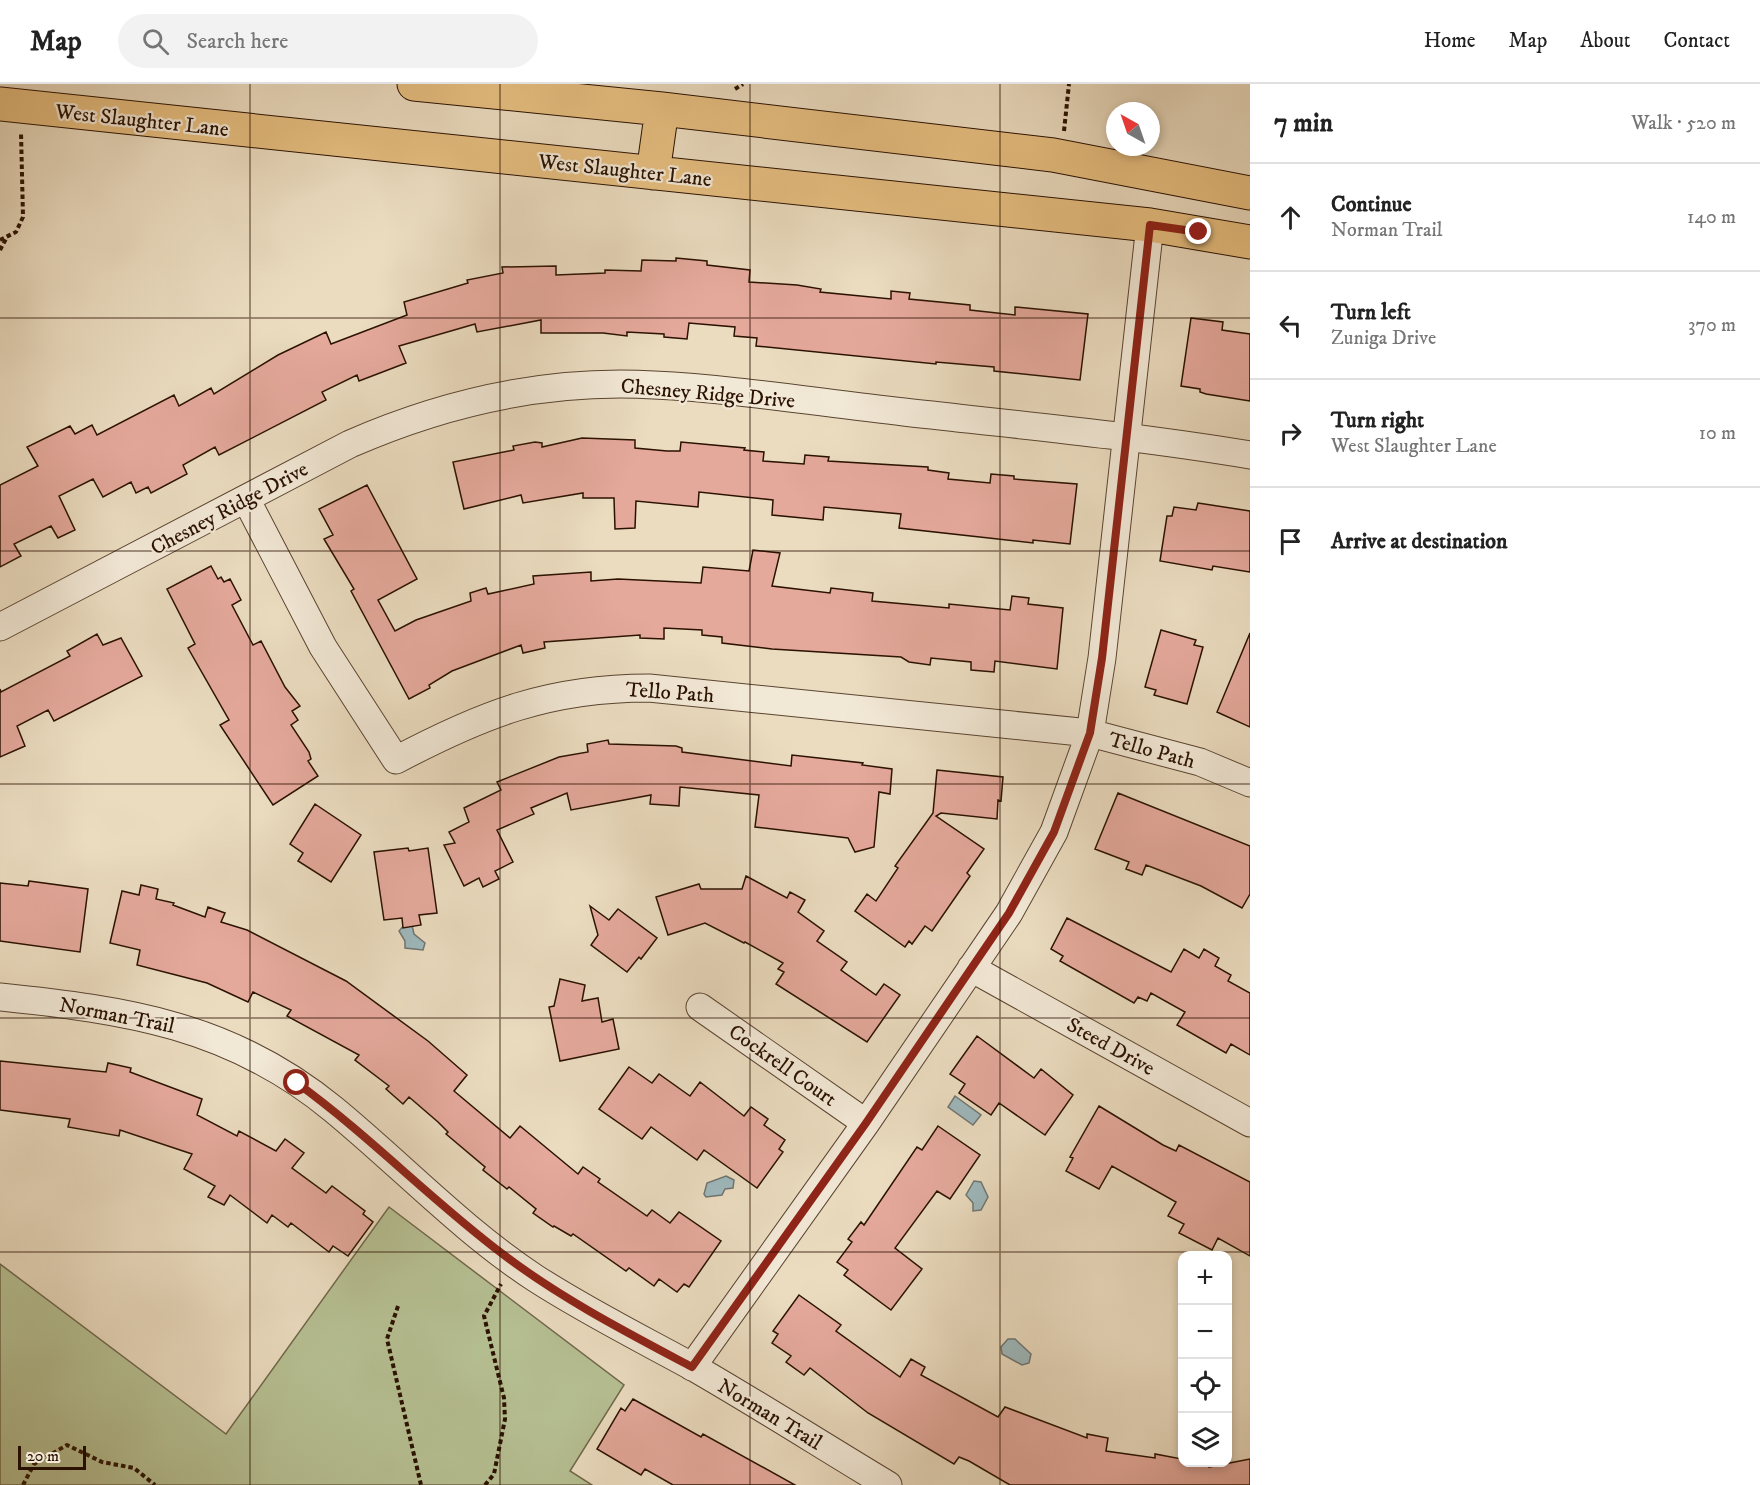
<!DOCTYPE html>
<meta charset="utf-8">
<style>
body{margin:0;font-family:"IM FELL DW Pica",serif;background:#f2f2f2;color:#222}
.controls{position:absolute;right:18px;bottom:18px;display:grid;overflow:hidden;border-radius:12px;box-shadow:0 3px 9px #0003}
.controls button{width:54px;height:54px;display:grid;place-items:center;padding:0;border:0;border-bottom:2px solid #e0e0e0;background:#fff;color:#222;font:30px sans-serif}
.compass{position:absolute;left:1106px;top:18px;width:54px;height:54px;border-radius:50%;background:#fff;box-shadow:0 3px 9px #0003;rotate:320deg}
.scale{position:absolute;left:18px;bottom:15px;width:68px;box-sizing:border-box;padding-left:6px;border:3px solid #2a1100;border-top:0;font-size:16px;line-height:21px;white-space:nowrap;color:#2a1100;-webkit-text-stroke:4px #f2e8d6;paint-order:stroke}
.stop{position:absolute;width:18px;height:18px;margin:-14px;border:4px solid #8f2418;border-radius:50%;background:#fff}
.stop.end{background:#8f2418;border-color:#fff;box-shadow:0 2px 6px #0008}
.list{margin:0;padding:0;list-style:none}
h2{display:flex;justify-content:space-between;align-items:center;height:78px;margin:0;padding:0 24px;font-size:26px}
h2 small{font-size:20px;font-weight:400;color:#767676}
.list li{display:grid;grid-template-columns:39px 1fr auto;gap:18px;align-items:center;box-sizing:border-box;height:108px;padding:0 24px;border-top:2px solid #e0e0e0}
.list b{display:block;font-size:22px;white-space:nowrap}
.list p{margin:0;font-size:20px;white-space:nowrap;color:#767676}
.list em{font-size:20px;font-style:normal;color:#767676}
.icon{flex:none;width:33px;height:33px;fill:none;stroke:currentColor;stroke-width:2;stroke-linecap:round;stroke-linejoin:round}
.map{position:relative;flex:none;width:1250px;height:1401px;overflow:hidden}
header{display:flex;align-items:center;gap:36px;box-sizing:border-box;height:84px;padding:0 30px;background:#fff;border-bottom:2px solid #e0e0e0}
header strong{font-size:28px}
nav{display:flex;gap:33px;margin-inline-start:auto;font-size:21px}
.search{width:420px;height:54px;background:#f2f2f2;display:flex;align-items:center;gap:15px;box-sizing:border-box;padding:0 21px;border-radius:33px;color:#767676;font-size:22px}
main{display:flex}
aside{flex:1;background:#fff}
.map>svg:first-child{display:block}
</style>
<header>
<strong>Map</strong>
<div class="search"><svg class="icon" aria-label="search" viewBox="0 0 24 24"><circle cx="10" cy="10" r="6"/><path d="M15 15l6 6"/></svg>Search here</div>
<nav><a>Home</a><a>Map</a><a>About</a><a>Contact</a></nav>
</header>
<main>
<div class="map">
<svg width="1250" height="1401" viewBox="0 0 1250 1401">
<rect width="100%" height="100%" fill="#ebdcc0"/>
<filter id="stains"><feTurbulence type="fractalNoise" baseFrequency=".00333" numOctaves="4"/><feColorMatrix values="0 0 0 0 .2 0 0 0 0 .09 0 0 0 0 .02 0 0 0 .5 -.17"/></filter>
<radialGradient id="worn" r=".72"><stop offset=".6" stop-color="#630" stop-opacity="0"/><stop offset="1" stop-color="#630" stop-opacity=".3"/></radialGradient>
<!-- green -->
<path fill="#b6c093" stroke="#70684a" stroke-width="1.5" d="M389,1123l235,178 -54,86 22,14h-592v-221l226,170z"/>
<!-- water -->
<path fill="#9eb9be" stroke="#707672" stroke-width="1.5" d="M405,840l7,1 2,9 11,9 -2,7 -18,-2v-7l-6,-10z
M955,1012l26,19 -8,10 -25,-18z
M726,1092l8,4 -1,8 -8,1 -3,6 -16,2 -2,-3 3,-11z
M974,1097l7,1 7,15 -7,13 -8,1v-8l-7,-8z
M1008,1255h7l16,15 -2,9 -7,2 -20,-11 -1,-7z"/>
<!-- building -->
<path fill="#e5a99c" stroke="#2a1100" stroke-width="1.5" d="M676,174l31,3v4l43,5 -1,12 48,3 24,4 -1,3 71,7v-8l19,2 -1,6 61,6v5l45,5v-8l73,7 -8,66 -86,-9v-4l-58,-5v2l-180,-18 1,-8 -23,-2 1,-9 -46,-4 -2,16 -23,-2v-3l-37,-2v4l-24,-3h-62v-13l-64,12 -2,-8 -76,22 7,17 -47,18 -2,-6 -35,17 4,8 -107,55 -4,-8 -32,18 4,9 -36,19 -3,-6 -12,6 -5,-11 -28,15 -10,-18 -34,17 16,34 -17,8 -7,-12 -37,18 7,12 -21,11v-82l38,-19 -11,-19 43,-21 5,8 17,-9 5,10 77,-40 5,11 32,-18 3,6 64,-39 48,-23 5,12 76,-29 -3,-13 64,-19 -1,-3 36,-7 -1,-6 54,-1v9l49,-2v-3l36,1 1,-11 34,1z
M1191,234l32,4 -1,8 28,4v67l-44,-7 -6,-2v-3l-19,-3z
M582,354l53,2v8l32,3h13l1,-9 64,6 -1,2 20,2 -1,9 41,3 1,-9 24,2 -1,4 100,6v3l21,3 -1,6 42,4 1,-9 23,2v3l63,5 -7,60 -37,-4v3l-134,-15 2,-14 -77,-7 -1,13 -51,-5 1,-15 -74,-8 -1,15 -62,-6 -1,27 -20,1 -1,-31h-31v-5l-60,10 -2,-8 -57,14 -11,-47 61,-12 -1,-4 22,-4 7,1v4z
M367,401l50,94 -39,21 17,31 21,-11 55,-19 -1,-8 16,-5 2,6 46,-10 -1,-8 58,-4v9l27,-2 83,4 2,-16 46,4 4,-21 27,3 -8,33 58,7 1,-5 42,5 -1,8 77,7v-4l61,6 2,-14 17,2 -1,6 35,4 -6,61 -62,-8 -1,11 -23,-2v-8l-40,-4 -1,7 -21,-3 -8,-5 -129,-8 -50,-6v-6l-20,-2v-5l-38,-2v11l-24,-1v-3l-96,7 1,6 -22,5 -2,-8 -69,26 -23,14 1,3 -21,11 -58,-108 3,-2 -30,-50 9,-4 -14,-26z
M1198,419l52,8v61l-37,-6 -1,4 -52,-9 7,-45h5l2,-9 22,3z
M211,482l7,13 3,-2 3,5 6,-3 11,21 -9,5 21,40 8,-4 24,46 15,19 -8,5 6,9 -7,5 18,27 2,7 -3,2 10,15 -45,29 -53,-80 9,-5 -41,-72 7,-4 -28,-55z
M1161,546l35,10 -2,5 9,2 -16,57 -33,-9 2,-5 -11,-3z
M1250,549v94l-33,-15z
M97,550l6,11 18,-7 21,38 -88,45 -6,-11 -31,16 8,20 -25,11v-68l1,3 69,-36 -3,-5z
M608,656l1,4 67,2 6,2v4l109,14 1,-11 71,8 -1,2 30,4 -2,25 -11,-2 -5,55 -19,5 -7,-14 -93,-11 4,-32 -79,-8 -1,19 -29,-2 1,-9 -80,15 -4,-17 -36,15 3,6 -37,16 16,32 -18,9 4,8 -16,8 -4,-9 -15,8 -20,-41 11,-2 -6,-11 20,-10 -5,-14 37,-18 -4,-8 62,-25 29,-5 -1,-8z
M937,686l66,7 -2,24 -3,-1 -1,19 -56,-6 -5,3 48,33 -17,24 3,3 -38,55 -7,-5 -13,18 -3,-3 -4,6 -50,-36 12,-17 9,7 22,-33 -3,-2 38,-53z
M1118,709l132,53v48l-8,14 -41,-22 -55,-21 -4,10 -16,-6 3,-7 -34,-13z
M315,720l46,31 -30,47 -33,-21 5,-8 -13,-9z
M408,764l1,3 19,-3 9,65 -18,2 2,10 -18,3 -1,-10 -18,2 -10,-68z
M746,792l41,22 3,-6 15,8 -7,12 26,19 -7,10 30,21 -6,8 35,25 8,-11 16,11 -33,47 -91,-58 8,-12 -6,-3 5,-6 -38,-21 -1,1 -39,-20 -37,12 -12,-38 43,-13 2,5h41z
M29,797l59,8 -8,63 -80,-11v-58l28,3z
M141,801l17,4 -2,10 18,4 -1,2 32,12 3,-10 17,6 -4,9 26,8 99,51 82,60 39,34 -13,16 56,47 10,-12 58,48 5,-7 17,12 -2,3 49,34 5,-6 18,13 9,-11 42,29 -32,46 -5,-3 -7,8 -18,-13 -5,7 -25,-18 -3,3 -53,-37 -2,2 -17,-10 -1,1 -20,-14 3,-4 -27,-22 -2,2 -24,-19 2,-3 -39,-33 2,-2 -10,-10 -29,-25 -6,7 -17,-15 3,-3 -34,-26 4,-5 -72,-39 4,-6 -38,-18 -5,10 -41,-19 -70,-18 3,-15 -30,-7 12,-52 17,4z
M590,822l19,14 9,-11 39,29 -16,21 -2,-2 -12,15 -36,-27 7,-10z
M1067,834l104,54 13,-23 15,9 5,-9 15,9 -4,8 16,9 -3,6 22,12v62l-19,-11 -5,9 -49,-28 8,-13 -34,-19 -4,8 -9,-4 -4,6 -74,-42 3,-5 -12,-7z
M560,895l25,6 -3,16 16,-3 4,24 11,-3 6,30 -59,12 -11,-54 5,-1z
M977,952l57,42 7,-9 32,26 -28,40 -46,-32 -8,12 -32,-22 6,-9 -15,-10z
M0,977l106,11 2,-9 23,5 -1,4 72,27 -5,16 40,21 2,-5 37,20 9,-12 19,14 -12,15 34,25 6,-7 33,25 -2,3 10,8 -25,34 -15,-10 -4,6 -38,-29 -3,4 -16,-12 -5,8 -37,-28 -6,10 -16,-8 7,-11 -31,-17 8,-15 -72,-24 -1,6 -51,-9 2,-8 -70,-9z
M629,983l23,16 7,-9 31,22 10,-14 44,34 7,-9 17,12 -4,6 21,15 -6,9 4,3 -26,36 -53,-38 -7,10 -46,-33 -9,12 -43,-30z
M1099,1022l64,39 13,6 3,-6 71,37v74l-32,-18 -6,12 -33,-17 5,-9 -16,-8 8,-14 -64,-36 -13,23 -33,-18 7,-13 -3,-1z
M938,1042l42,29 -30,44 -13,-8 -42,57 27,21 -31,41 -47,-35 4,-5 -11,-8 15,-20 -4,-3 13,-17 3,3 53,-78 5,3z
M799,1211l42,30 -5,6 64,46 11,-18 14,8 -4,8 77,42 7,-10 82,31v-4l21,4 -2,13 49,7v-4l27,5v3h27v5l41,-8v26h-240l-41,-24 -10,-4 -5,7 -86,-51 -58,-45 -6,7 -18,-13 5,-6 -19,-13 6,-9 -5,-3z
M633,1315l68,38 2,-3 92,51h-122l-28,-16 -4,6 -44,-26 24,-41 4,3z"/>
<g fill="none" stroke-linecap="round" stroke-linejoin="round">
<!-- minor casing -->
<g stroke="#5a4430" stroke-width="29">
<path id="minor" d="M246,415l77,148 73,113c87,-46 153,-72 253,-72l441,45 110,29 50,21
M0,543l350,-183c96,-42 198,-65 304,-59 83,4 167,18 250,27 116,13 231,24 346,43
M971,884l279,155
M0,913c126,13 231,28 333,112 67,55 129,121 202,169 51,33 105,60 158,89 66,38 130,79 195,118
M700,923l166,116
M692,1283l174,-244 143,-210 45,-81 36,-99 12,-75 48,-433"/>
</g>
<!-- major casing -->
<g stroke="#2a1100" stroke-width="35">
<path id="major" d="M414,0l248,25 391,46 197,38
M0,20l1150,121 100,17
M653,89l9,-64"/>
</g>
<!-- path -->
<path stroke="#2a1100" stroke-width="4" stroke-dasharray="4.5 3" stroke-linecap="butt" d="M735,5l8,-5
M1064,47l5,-47
M0,156l16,-8 7,-15 -2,-85
M0,166l7,-13
M398,1222l-11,33 34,146
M23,1401l11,-21 33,-19 35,17 32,6 21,17
M485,1401l9,-11 11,-55 -1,-21 -20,-82 17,-32"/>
<!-- minor -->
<use href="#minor" stroke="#f2e8d6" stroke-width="27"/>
<!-- major -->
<use href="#major" stroke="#e6be80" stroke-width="33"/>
</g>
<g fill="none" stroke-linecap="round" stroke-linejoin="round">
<!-- route -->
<path stroke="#8f2418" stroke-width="8" d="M297,999c73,53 135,118 207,172 58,44 124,78 188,112l174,-244 143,-210 45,-81 36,-99 12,-75 48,-433 49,7"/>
</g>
<!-- grid -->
<path fill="none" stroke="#2a1100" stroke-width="1.5" stroke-opacity="0.55" d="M250,0v1401M500,0v1401M750,0v1401M1000,0v1401M0,234h1250M0,467h1250M0,700h1250M0,934h1250M0,1168h1250"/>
<g text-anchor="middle" stroke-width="4.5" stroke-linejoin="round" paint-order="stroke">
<!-- street labels -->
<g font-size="21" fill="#2a1100" stroke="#f2e8d6">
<text transform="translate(142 36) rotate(6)" y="7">West Slaughter Lane</text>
<text transform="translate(625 86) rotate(6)" y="7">West Slaughter Lane</text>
<text transform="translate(708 309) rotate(5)" y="7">Chesney Ridge Drive</text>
<text transform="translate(229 424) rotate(-28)" y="7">Chesney Ridge Drive</text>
<text transform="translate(670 608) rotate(4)" y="7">Tello Path</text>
<text transform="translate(1152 666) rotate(15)" y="7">Tello Path</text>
<text transform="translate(117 931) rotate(11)" y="7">Norman Trail</text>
<text transform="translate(1111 962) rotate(29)" y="7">Steed Drive</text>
<text transform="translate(783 981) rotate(35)" y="7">Cockrell Court</text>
<text transform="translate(770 1330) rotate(31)" y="7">Norman Trail</text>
</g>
</g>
<rect width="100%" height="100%" filter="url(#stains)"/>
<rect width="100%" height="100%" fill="url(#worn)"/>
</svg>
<div class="controls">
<button>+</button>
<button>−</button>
<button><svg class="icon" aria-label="locate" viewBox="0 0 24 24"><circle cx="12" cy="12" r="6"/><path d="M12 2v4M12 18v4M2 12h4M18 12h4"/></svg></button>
<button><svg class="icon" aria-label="layers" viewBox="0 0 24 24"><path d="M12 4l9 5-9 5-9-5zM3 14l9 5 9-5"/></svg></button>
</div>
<svg class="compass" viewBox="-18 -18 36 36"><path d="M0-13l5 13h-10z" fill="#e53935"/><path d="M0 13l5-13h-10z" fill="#767676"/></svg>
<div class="scale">20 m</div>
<div class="stop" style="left:297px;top:999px"></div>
<div class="stop end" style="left:1199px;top:148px"></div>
</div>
<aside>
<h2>7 min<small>Walk · 520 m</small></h2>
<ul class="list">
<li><svg class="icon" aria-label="ahead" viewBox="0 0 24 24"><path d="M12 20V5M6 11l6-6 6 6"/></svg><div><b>Continue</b><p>Norman Trail</p></div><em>140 m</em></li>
<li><svg class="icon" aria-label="left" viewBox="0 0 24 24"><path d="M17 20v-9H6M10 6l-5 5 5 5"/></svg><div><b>Turn left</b><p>Zuniga Drive</p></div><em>370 m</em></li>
<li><svg class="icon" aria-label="right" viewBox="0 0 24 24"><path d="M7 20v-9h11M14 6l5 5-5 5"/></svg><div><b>Turn right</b><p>West Slaughter Lane</p></div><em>10 m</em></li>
<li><svg class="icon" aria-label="arrive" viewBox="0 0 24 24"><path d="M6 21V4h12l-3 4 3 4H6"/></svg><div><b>Arrive at destination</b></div></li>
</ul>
</aside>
</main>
